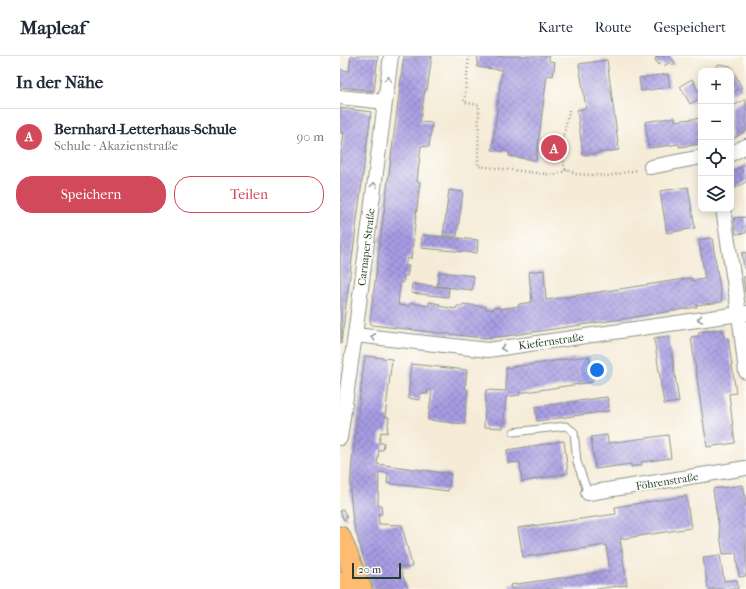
<!DOCTYPE html>
<html lang="de">
<meta charset="utf-8">
<style>
body{margin:0;font-family:"IM FELL French Canon",serif;background:#f6f6f7;color:#1f2937}
.controls{position:absolute;right:12px;top:12px;display:grid;overflow:hidden;border-radius:8px;box-shadow:0 2px 10px #0003}
.controls button{width:36px;height:36px;display:grid;place-items:center;padding:0;border:0;border-bottom:1px solid #e0e1e3;background:#fff;color:#1f2937;font:20px sans-serif}
.scale{position:absolute;left:12px;bottom:10px;width:49px;box-sizing:border-box;padding-left:4px;border:2px solid #1f3d34;border-top:0;font-size:11px;line-height:14px;white-space:nowrap;color:#1f3d34;-webkit-text-stroke:3px #fdfcf7;paint-order:stroke}
.you{position:absolute;left:257px;top:314px;width:14px;height:14px;margin:-10px;border:3px solid #fff;border-radius:50%;background:#1a73e8;box-shadow:0 0 0 6px #1a73e833}
.badge{display:grid;place-items:center;width:26px;height:26px;border-radius:50%;background:#d1495b;color:#fff;font-size:13px;font-weight:700}
.pin{position:absolute;translate:-50% -50%;border:2px solid #fff;box-shadow:0 1px 4px #0006}
.list{margin:0;padding:0;list-style:none}
h2{display:flex;justify-content:space-between;align-items:center;height:52px;margin:0;padding:0 16px;font-size:17px}
h2 small{font-size:13px;font-weight:400;color:#747a83}
.list li{display:grid;grid-template-columns:26px 1fr auto;gap:12px;align-items:center;box-sizing:border-box;height:56px;padding:0 16px;border-top:1px solid #e0e1e3}
.list b{display:block;font-size:15px;white-space:nowrap}
.list p{margin:0;font-size:13px;white-space:nowrap;color:#747a83}
.list em{font-size:13px;font-style:normal;color:#747a83}
.actions{display:flex;gap:8px;padding:12px 16px}
.actions a{flex:1;padding:9px 0;border:1px solid #d1495b;border-radius:16px;text-align:center;font-size:14px;color:#d1495b}
.actions .main{background:#d1495b;color:#fff}
.icon{flex:none;width:22px;height:22px;fill:none;stroke:currentColor;stroke-width:2;stroke-linecap:round;stroke-linejoin:round}
.map{position:relative;flex:none;width:406px;height:533px;overflow:hidden}
header{display:flex;align-items:center;gap:24px;box-sizing:border-box;height:56px;padding:0 20px;background:#fff;border-bottom:1px solid #e0e1e3}
header strong{font-size:19px}
nav{display:flex;gap:22px;margin-inline-start:auto;font-size:14px}
main{display:flex}
aside{flex:1;background:#fff}
.map>svg:first-child{display:block}
</style>
<header>
<strong>Mapleaf</strong>
<nav><a>Karte</a><a>Route</a><a>Gespeichert</a></nav>
</header>
<main>
<aside>
<h2>In der Nähe<small></small></h2>
<ul class="list">
<li><span class="badge">A</span><div><b>Bernhard-Letterhaus-Schule</b><p>Schule · Akazienstraße</p></div><em>90 m</em></li>
</ul>
<div class="actions"><a class="main">Speichern</a><a>Teilen</a></div>
</aside>
<div class="map">
<svg width="406" height="533" viewBox="0 0 406 533">
<defs>
<pattern id="building-cross-hatch" width="8" height="8" patternUnits="userSpaceOnUse"><rect width="8" height="8" fill="#a79be3"/><path d="M0 0l8 8M0 8l8-8" fill="none" stroke="#8780b9"/></pattern>
</defs>
<rect width="100%" height="100%" fill="#fdfcf7"/>
<filter id="ink" filterUnits="userSpaceOnUse"><feTurbulence type="fractalNoise" baseFrequency=".025" numOctaves="2"/><feDisplacementMap in="SourceGraphic" scale="8" xChannelSelector="R" yChannelSelector="G"/><feConvolveMatrix kernelMatrix="1 2 1 2 8 2 1 2 1" color-interpolation-filters="sRGB"/></filter>
<filter id="wash" filterUnits="userSpaceOnUse"><feTurbulence type="fractalNoise" baseFrequency=".012" numOctaves="4" result="noise"/><feDisplacementMap in="SourceGraphic" scale="16" xChannelSelector="R" yChannelSelector="G"/><feGaussianBlur stdDeviation="0.9" result="paint"/><feColorMatrix in="noise" values="0 0 0 0 0 0 0 0 0 0 0 0 0 0 0 0 0 1.4 0 .05"/><feComposite in="paint" operator="in"/></filter>
<g filter="url(#wash)">
<rect width="100%" height="100%" fill="#f5ebd7"/>
<g id="blocks">
<!-- building -->
<path fill="url(#building-cross-hatch)" d="M11,0h27l-4,35 -34,-4v-17l9,1z
M64,0h28l-5,34 -2,-1 -5,33 12,1 -3,24 -8,-1 -4,35 3,1 -9,77 -4,-1 -2,8h4l-2,10 -3,-1 -1,8 -3,-1 -2,23 11,1 1,-3 19,3v-4l11,2 -1,2 17,3 1,-3h5l1,-2 23,3v2l7,1v-2l6,-1 1,2 19,-3v-2l13,-2 -3,-30 15,-2 2,30 146,-22v3l13,-2 -6,-39 13,-2 10,64 -26,3 1,2 -62,10 -129,19 -23,2 -111,-13 -2,-4z
M138,0h71v5l6,1 -2,14 -6,-1 -11,85 -27,-4v-4l-17,-2 10,-80 -25,-3z
M316,0h14l5,8 -2,2 -3,-4 -6,4 -3,-3 -3,2 -3,-6 2,-2z
M267,4l12,90 -36,5 -6,-45 9,-2 -7,-44z
M379,8l12,2 11,22 -11,5v-22h-12l-3,-5z
M328,18l2,13 -29,4 -2,-13z
M352,23l9,17v2l-11,6 -10,-18z
M406,43v32l-15,9v-33z
M0,52l31,4 -30,232 -1,-183 4,-28h-4z
M335,61v4l26,-3v26l-22,3v-3l-30,4 -4,-26z
M406,108v18l-11,6 -4,-8v-8z
M348,131l7,41 -28,5 -7,-42z
M109,134l14,2 -6,44h-14z
M406,161v16l-10,1 -2,-16z
M82,179l56,5 -1,13 -56,-5z
M406,196v16h-2l-2,-15z
M99,216l35,4 -2,14 -35,-4z
M403,221h3v15h-1z
M72,228l37,4 -1,9 -37,-4z
M383,273l1,9h4l8,55 -7,1 6,49 -28,4 -16,-110 8,-1v-4z
M329,280l10,66 -15,2 -10,-66z
M25,300l27,3 -7,58h4l-2,16 -6,-1 -2,11h5l-1,7h-4l-2,14 74,10 -3,17 -61,-8 1,-10 -9,-1 -1,33h3l1,9h-4l1,10 23,1 10,41 -4,2 -9,-2 9,23h-34l-8,-23 -13,-44 -3,-31 2,-30z
M249,300l4,26 -74,11 1,2 -14,2 -3,31 -19,-1 2,-37 20,1v-23z
M71,308l56,6 -2,19h3l-4,35 -36,-4 4,-30h-4l-1,4 -6,-1 -2,7 -11,-2z
M267,341l2,14 -72,10 -2,-14z
M267,379l1,8 60,-8 3,23 -30,4 1,3 -11,2v-3l-36,5 -4,-32z
M224,385l4,32 -46,9 -2,-20 -12,1 -1,-13z
M403,429l3,17v74l-7,1 -3,-24 -13,1 -10,-65z
M346,440l5,32 -71,11 7,46 -31,4h-85l-1,-4 100,-14 -4,-26 -83,12 -5,-29 98,-14 -1,-7z
M3,453l4,9 -3,2 -4,-9z
M380,499l4,26 13,-1 1,9h-30l-5,-32z"/>
</g>
</g>
<g filter="url(#ink)">
<use href="#blocks" fill-opacity="0" stroke="#8a9486" stroke-width="1"/>
<g fill="none" stroke-linecap="round" stroke-linejoin="round">
<!-- service casing -->
<g stroke="#8a9486" stroke-width="9">
<path id="service" d="M174,376l52,-6 8,6 3,30 11,31"/>
</g>
<!-- minor casing -->
<g stroke="#8a9486" stroke-width="16">
<path id="minor" d="M0,41l45,5
M391,98l15,-8
M311,111l50,-10
M383,153l16,105 7,58
M15,279l133,15 258,-37
M0,382l15,-103 36,-279
M248,437l158,-25"/>
</g>
<!-- primary casing -->
<g stroke="#8a9486" stroke-width="23">
<path id="primary" d="M0,481l21,52
M0,526l2,7"/>
</g>
<!-- path -->
<path stroke="#8a9486" stroke-width="2.5" stroke-dasharray="1 3" stroke-linecap="butt" d="M129,0l-5,46 15,3 -1,61 76,9 14,-5
M229,54l-8,37 4,22 11,5 32,2 29,-6"/>
<!-- service -->
<use href="#service" stroke="#fff" stroke-width="7"/>
<!-- minor -->
<use href="#minor" stroke="#fff" stroke-width="14"/>
<!-- primary -->
<use href="#primary" stroke="#febc70" stroke-width="21"/>
</g>
<!-- one-way arrows -->
<defs><path id="oneway-chevron" d="M-2-3.5L2.5 0L-2 3.5" fill="none" stroke-width="1.6" stroke-linecap="round" stroke-linejoin="round"/></defs>
<g stroke="#8f9e9a">
<use href="#oneway-chevron" transform="translate(48 23) rotate(-82)"/>
<use href="#oneway-chevron" transform="translate(34 129) rotate(-83)"/>
<use href="#oneway-chevron" transform="translate(360 263) rotate(172)"/>
<use href="#oneway-chevron" transform="translate(33 281) rotate(-173)"/>
<use href="#oneway-chevron" transform="translate(163 292) rotate(172)"/>
</g>
</g>
<g text-anchor="middle" stroke-width="3.5" stroke-linejoin="round" paint-order="stroke">
<!-- street labels -->
<g font-size="11" fill="#1f3d34" stroke="#fdfcf7">
<text transform="translate(26 191) rotate(-83)" y="4">Carnaper Straße</text>
<text transform="translate(211 285) rotate(-8)" y="4">Kiefernstraße</text>
<text transform="translate(327 425) rotate(-9)" y="4">Föhrenstraße</text>
</g>
</g>
</svg>
<div class="controls">
<button>+</button>
<button>−</button>
<button><svg class="icon" aria-label="locate" viewBox="0 0 24 24"><circle cx="12" cy="12" r="6"/><path d="M12 2v4M12 18v4M2 12h4M18 12h4"/></svg></button>
<button><svg class="icon" aria-label="layers" viewBox="0 0 24 24"><path d="M12 4l9 5-9 5-9-5zM3 14l9 5 9-5"/></svg></button>
</div>
<div class="scale">20 m</div>
<div class="you"></div>
<div class="pin badge" style="left:214px;top:92px">A</div>
</div>
</main>
